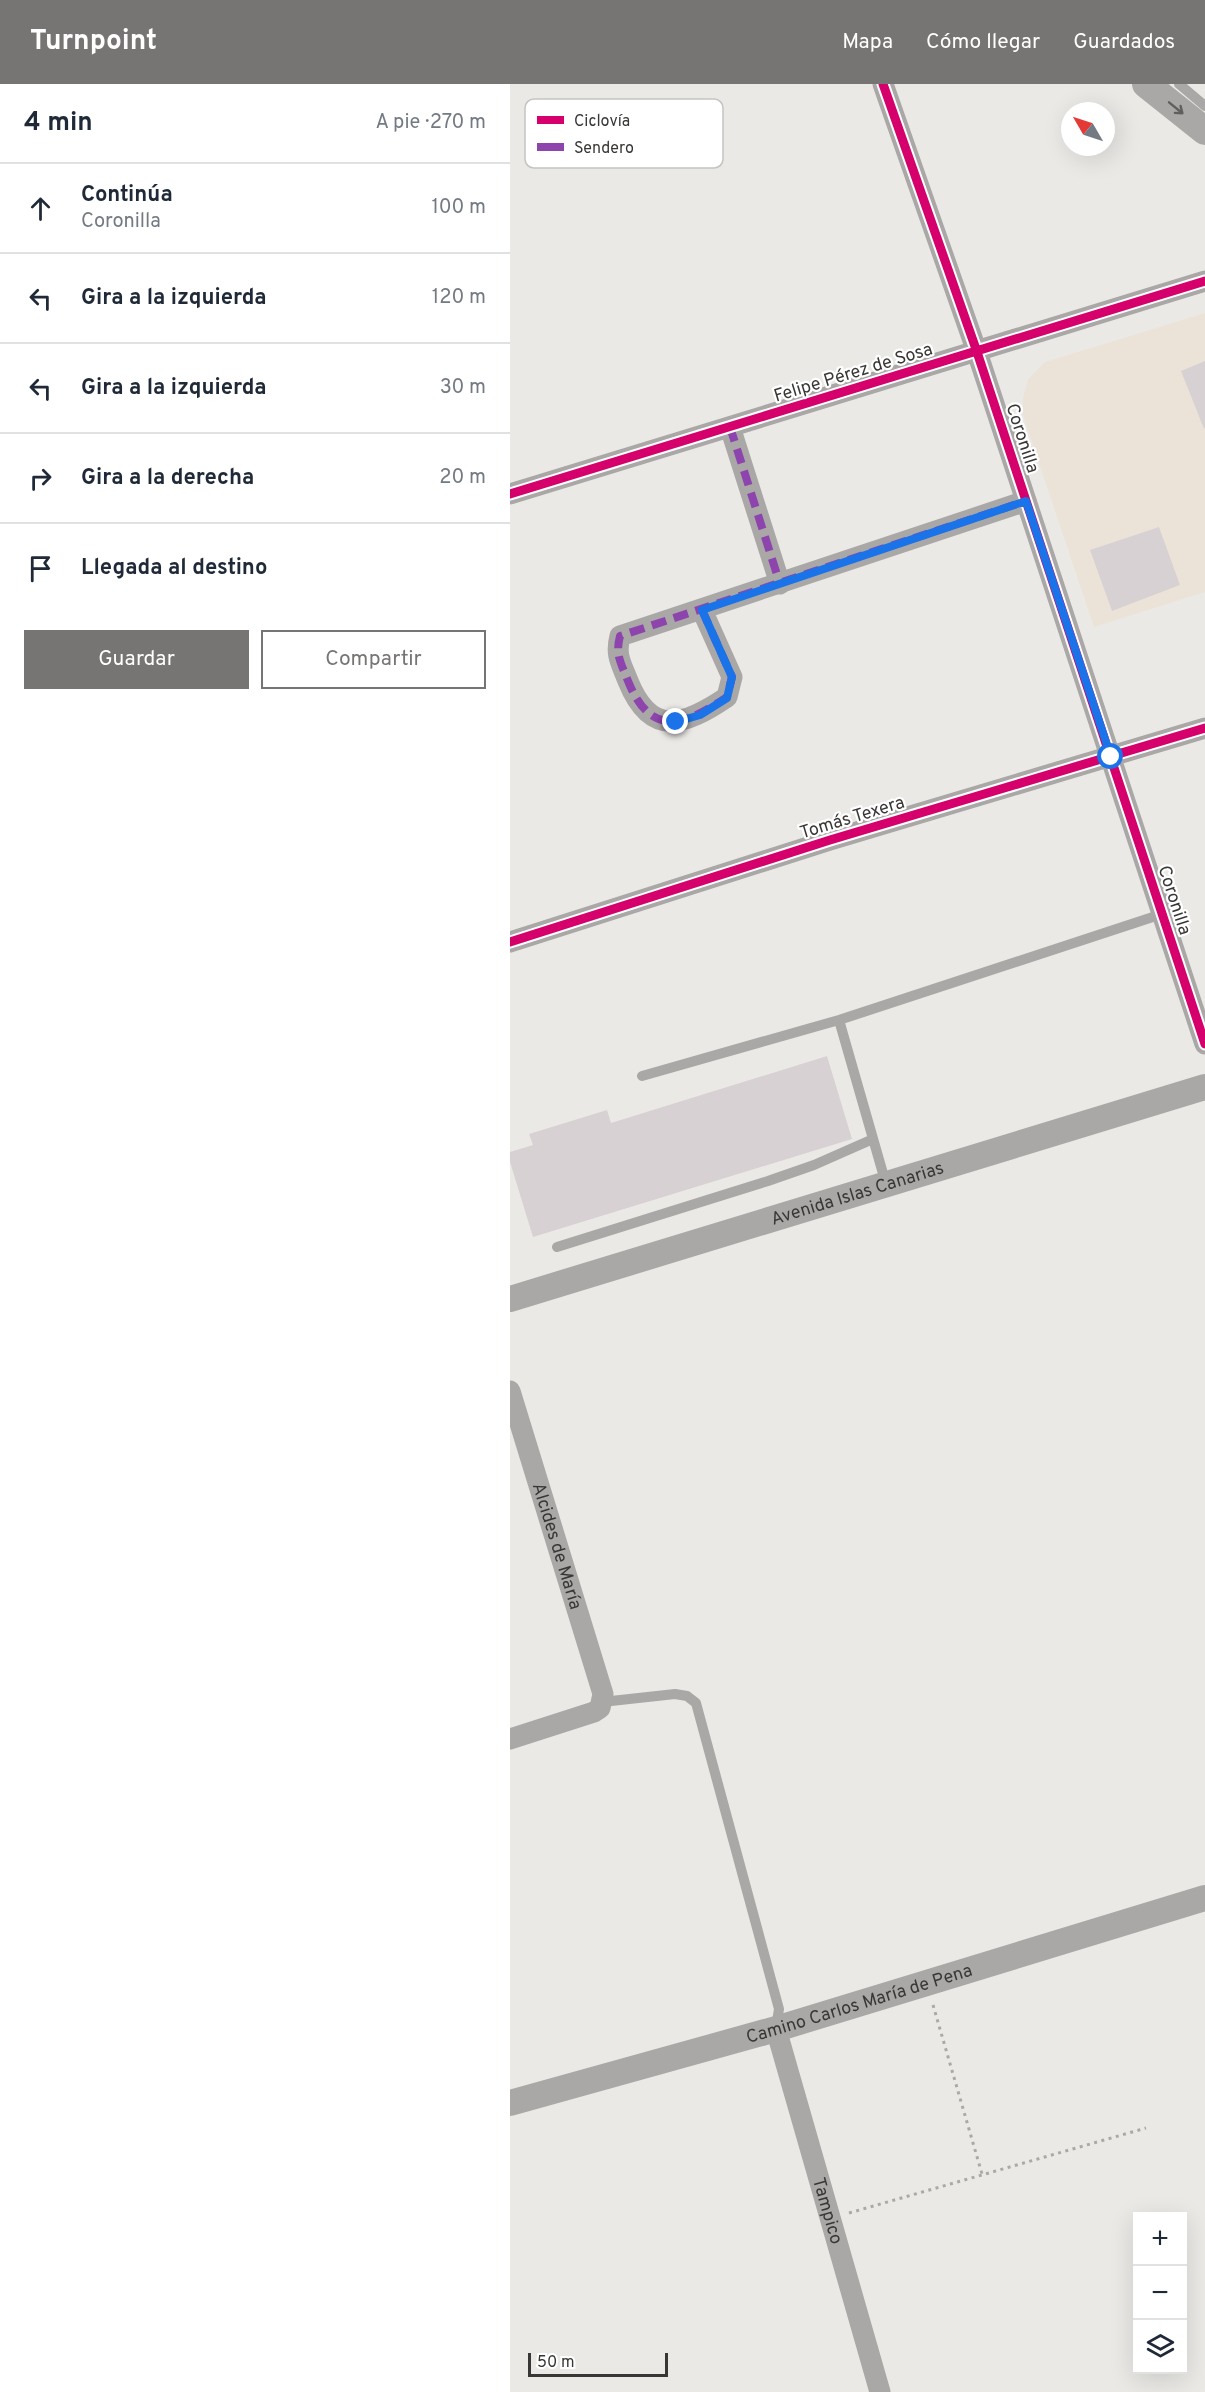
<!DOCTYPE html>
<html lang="es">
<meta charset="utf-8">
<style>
body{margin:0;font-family:Overpass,sans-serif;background:#f6f6f7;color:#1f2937}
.controls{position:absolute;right:18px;bottom:18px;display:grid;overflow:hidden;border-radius:0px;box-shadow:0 6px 24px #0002}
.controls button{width:54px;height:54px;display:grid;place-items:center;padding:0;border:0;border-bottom:2px solid #e0e1e3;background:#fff;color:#1f2937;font:30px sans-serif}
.compass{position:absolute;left:551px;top:18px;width:54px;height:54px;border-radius:50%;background:#fff;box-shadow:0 6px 24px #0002;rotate:309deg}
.scale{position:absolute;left:18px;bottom:15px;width:140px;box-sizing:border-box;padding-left:6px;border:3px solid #393735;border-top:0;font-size:16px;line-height:21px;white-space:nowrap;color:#393735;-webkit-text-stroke:4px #fff;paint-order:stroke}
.stop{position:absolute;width:18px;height:18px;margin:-14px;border:4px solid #1a73e8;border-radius:50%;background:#fff}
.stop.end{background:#1a73e8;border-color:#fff;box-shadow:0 2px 6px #0008}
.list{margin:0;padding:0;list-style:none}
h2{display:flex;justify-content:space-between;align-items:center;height:78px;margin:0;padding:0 24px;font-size:26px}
h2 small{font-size:20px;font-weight:400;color:#747a83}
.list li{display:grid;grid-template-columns:39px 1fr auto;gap:18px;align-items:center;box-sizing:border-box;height:90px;padding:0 24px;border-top:2px solid #e0e1e3}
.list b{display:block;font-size:22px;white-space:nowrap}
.list p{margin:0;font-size:20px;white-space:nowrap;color:#747a83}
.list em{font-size:20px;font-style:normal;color:#747a83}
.actions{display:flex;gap:12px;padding:18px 24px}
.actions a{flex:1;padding:14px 0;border:2px solid #777573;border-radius:0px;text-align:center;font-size:21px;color:#777573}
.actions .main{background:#777573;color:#fff}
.icon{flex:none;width:33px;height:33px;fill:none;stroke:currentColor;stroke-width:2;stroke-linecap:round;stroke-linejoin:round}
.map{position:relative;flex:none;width:695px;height:2308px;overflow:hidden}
header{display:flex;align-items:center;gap:36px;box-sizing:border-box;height:84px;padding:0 30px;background:#777573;color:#fff}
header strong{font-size:28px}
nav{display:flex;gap:33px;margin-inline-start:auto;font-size:21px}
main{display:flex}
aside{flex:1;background:#fff}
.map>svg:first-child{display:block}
</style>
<header>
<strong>Turnpoint</strong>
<nav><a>Mapa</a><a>Cómo llegar</a><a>Guardados</a></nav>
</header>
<main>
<aside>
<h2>4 min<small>A pie · 270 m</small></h2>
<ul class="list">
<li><svg class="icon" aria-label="ahead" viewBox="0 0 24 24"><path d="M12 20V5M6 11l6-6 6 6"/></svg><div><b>Continúa</b><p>Coronilla</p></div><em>100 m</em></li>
<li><svg class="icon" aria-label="left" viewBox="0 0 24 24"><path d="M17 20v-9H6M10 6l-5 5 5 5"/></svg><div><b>Gira a la izquierda</b></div><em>120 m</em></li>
<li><svg class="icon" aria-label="left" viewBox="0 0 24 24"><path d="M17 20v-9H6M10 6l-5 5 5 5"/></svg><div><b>Gira a la izquierda</b></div><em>30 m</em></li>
<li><svg class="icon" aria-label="right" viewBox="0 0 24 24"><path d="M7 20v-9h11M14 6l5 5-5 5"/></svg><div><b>Gira a la derecha</b></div><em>20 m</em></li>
<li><svg class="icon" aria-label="arrive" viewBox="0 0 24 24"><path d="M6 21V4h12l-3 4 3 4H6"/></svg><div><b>Llegada al destino</b></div></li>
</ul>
<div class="actions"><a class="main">Guardar</a><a>Compartir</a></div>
</aside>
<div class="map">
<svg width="695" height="2308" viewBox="0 0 695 2308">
<rect width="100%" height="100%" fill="#ebe9e6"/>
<!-- education -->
<path fill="#ebe3d7" d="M695,229v279l-111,35 -71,-212v-18l5,-18 17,-17z"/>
<!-- building -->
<path fill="#d8d1d4" d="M695,277v67l-1,1 -23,-58z
M649,443l21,58 -68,26 -22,-61z
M317,972l25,83 -319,98 -23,-75v-10l23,-7 -4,-11 78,-24 4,13z"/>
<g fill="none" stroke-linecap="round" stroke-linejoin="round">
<!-- path -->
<path stroke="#aaa8a8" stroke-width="3" stroke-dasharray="3 4.5" stroke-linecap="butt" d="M423,1921l49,169
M339,2129l297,-85"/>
<!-- service -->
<path stroke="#aaa8a7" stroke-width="10" d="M669,0l26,22
M329,936l47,164
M132,992l197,-56 323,-106
M47,1163l211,-66 46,-16 59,-26
M92,1618l73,-8 12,2 9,7 83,306 -3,19"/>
<!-- minor -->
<g stroke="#aaa8a7" stroke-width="21">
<path d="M373,0l94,268 228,692"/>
<path d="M220,343l50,157"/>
<path d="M0,410l695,-213"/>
<path d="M192,526l30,67 -5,20c-43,29 -76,41 -99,-16 -7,-18 -13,-26 -8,-45l406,-135"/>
<path d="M0,858l320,-102 375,-112"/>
<path id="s1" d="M0,1307l93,303 -3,14 -6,4 -84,27"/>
<path id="s2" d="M266,1945l104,363"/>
</g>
<!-- tertiary -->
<g stroke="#aaa8a7" stroke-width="26">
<path id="s3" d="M0,1215l695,-212"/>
<path id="s4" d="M0,2019l266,-74 429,-131"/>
</g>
<!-- secondary -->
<path stroke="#aaa8a6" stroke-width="28" d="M636,0l59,47"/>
<!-- quiet -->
<path stroke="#8e44ad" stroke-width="8" stroke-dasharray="15 8" stroke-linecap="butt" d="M220,343l50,157
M192,526l30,67 -5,20c-43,29 -76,41 -99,-16 -7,-18 -13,-26 -8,-45l406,-135"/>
<!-- cycleway casing -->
<g stroke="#fff" stroke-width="13">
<path id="cycleway" d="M373,0l94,268 228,692
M0,410l695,-213
M0,858l320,-102 375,-112"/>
</g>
<!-- cycleway -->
<use href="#cycleway" stroke="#d6006c" stroke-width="9"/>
</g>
<!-- one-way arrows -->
<defs><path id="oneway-shaft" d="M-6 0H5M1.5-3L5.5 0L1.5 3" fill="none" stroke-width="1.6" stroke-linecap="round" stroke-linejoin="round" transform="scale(1.5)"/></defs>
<use stroke="#615f5d" href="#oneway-shaft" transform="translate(666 24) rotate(39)"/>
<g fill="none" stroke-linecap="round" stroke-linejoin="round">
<!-- route -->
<path stroke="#1a73e8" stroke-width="8" d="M166,638l24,-7 27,-17 5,-21 -30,-67 324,-109 85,256"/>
</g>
<g text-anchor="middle" stroke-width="4.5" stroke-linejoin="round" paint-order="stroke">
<!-- street labels -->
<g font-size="18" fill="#393735" stroke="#fff">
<text transform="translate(343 288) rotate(-17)" y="6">Felipe Pérez de Sosa</text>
<text transform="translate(513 354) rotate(72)" y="6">Coronilla</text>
<text transform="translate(342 733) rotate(-17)" y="6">Tomás Texera</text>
<text transform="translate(665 816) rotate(72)" y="6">Coronilla</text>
<text dy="6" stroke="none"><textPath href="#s3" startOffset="363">Avenida Islas Canarias</textPath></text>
<text dy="6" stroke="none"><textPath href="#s1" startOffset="162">Alcides de María</textPath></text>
<text dy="6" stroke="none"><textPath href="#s4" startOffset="363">Camino Carlos María de Pena</textPath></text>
<text dy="6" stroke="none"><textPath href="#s2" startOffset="189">Tampico</textPath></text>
</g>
</g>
<!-- legend -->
<rect x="15" y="15" width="198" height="69" rx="9" fill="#fff" stroke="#c4c3c2" stroke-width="1.5"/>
<rect x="27" y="32" width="27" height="8" fill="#d6006c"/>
<rect x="27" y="59" width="27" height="8" fill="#8e44ad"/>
<g font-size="16" fill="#393735">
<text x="64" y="42">Ciclovía</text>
<text x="64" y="69">Sendero</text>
</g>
</svg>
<div class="controls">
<button>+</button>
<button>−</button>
<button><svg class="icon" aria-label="layers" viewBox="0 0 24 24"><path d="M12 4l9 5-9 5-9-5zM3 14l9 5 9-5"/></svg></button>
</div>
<svg class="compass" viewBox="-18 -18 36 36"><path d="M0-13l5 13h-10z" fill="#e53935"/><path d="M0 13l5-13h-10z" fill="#747a83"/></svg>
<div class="scale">50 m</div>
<div class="stop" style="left:601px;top:673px"></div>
<div class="stop end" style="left:166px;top:638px"></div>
</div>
</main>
